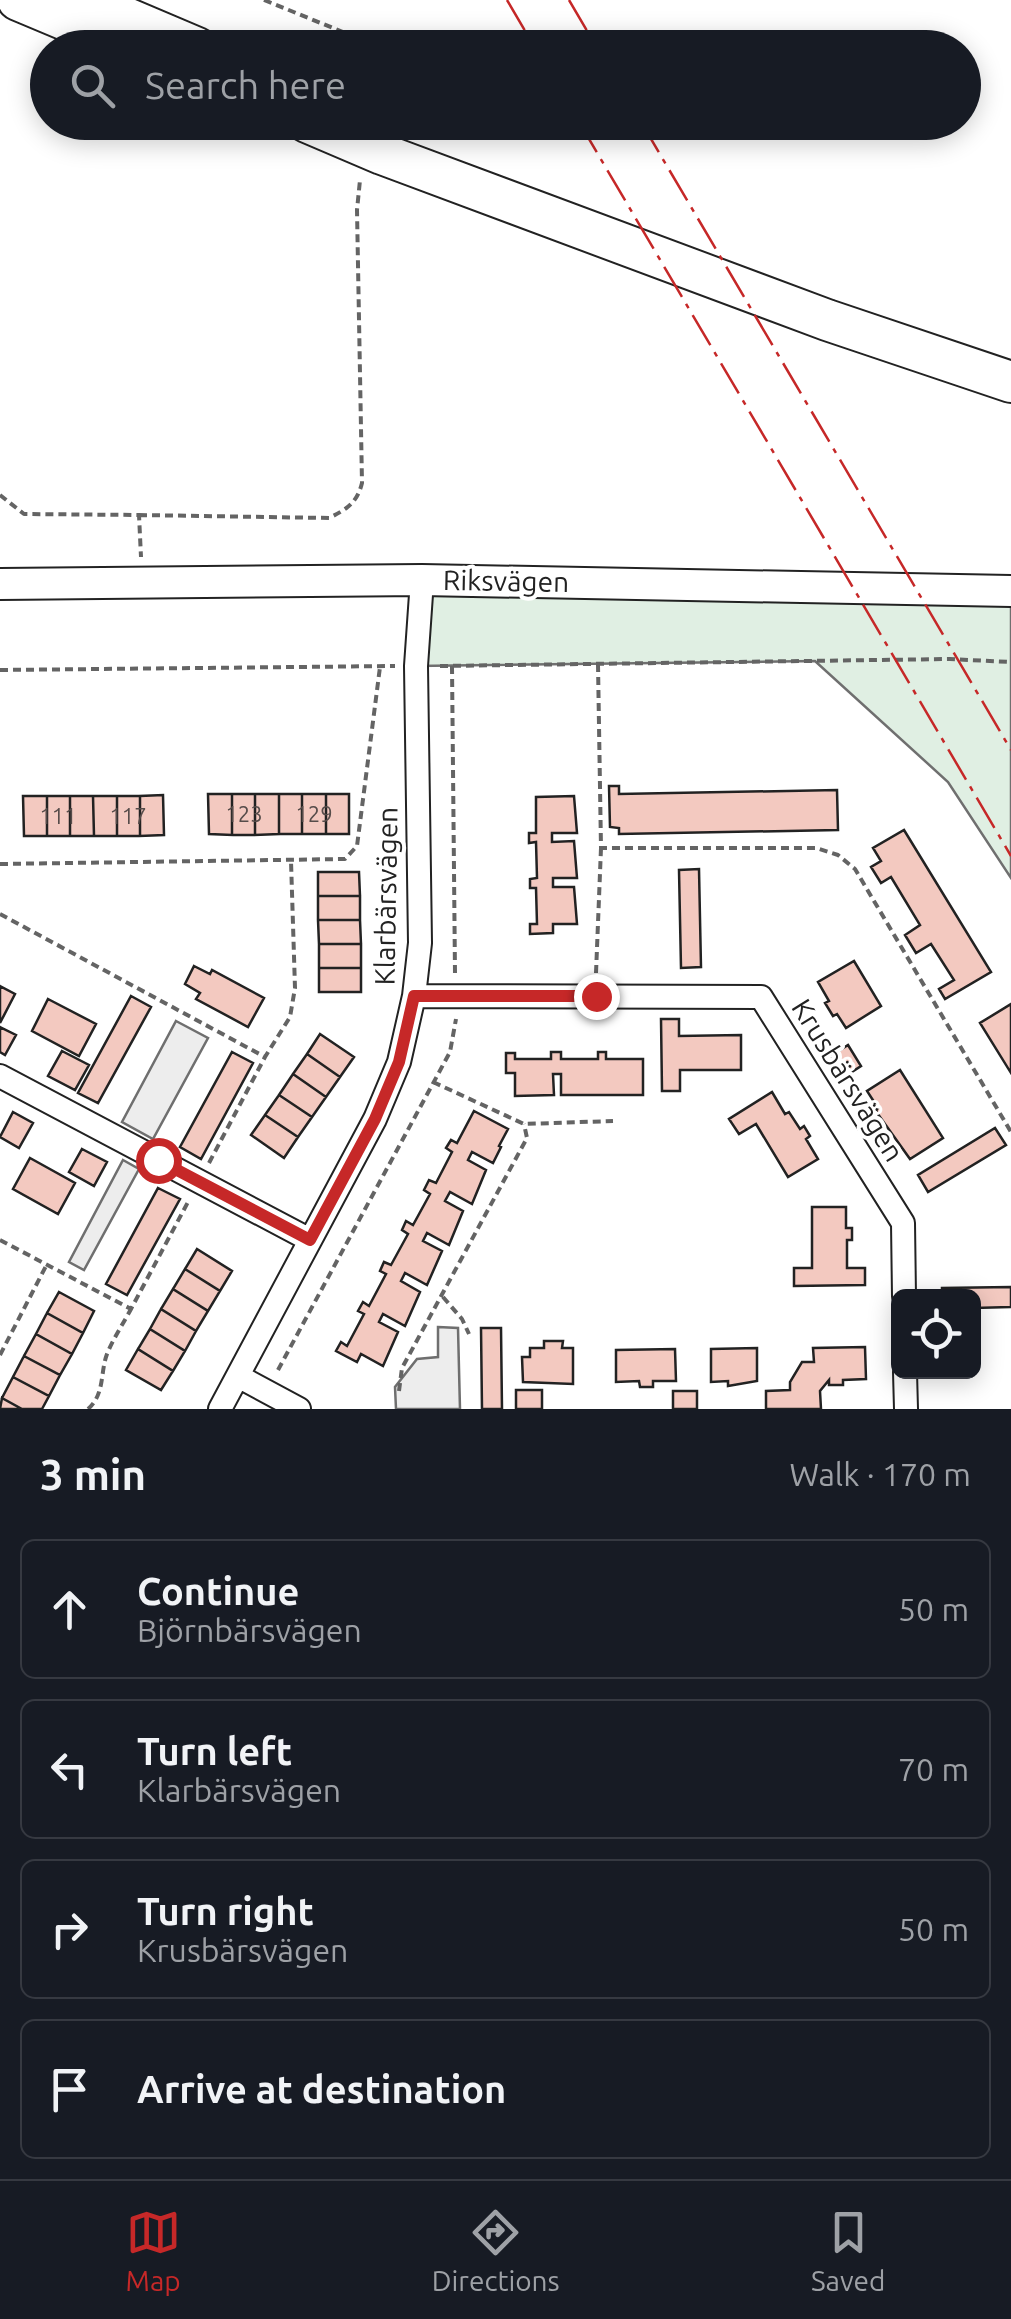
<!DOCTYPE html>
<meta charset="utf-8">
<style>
body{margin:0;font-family:Ubuntu,sans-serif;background:#20242c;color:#f1f3f6}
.controls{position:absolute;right:30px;bottom:30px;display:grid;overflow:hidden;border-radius:15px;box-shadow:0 5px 25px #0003}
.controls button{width:90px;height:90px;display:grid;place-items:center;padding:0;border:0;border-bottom:2px solid #363941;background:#171b24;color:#f1f3f6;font:50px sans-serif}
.stop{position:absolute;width:30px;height:30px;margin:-22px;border:8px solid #c62828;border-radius:50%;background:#fff}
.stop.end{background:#c62828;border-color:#fff;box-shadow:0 2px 10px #0008}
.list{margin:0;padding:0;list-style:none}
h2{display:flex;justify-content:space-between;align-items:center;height:130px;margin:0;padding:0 40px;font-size:42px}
h2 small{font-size:32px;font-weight:400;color:#9ea1a6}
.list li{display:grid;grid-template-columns:65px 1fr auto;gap:30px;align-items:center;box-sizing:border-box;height:140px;margin:0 20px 20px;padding:0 20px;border:2px solid #363941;border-radius:15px}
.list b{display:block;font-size:38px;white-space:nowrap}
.list p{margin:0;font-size:32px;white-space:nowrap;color:#9ea1a6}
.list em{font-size:32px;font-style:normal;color:#9ea1a6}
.icon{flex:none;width:55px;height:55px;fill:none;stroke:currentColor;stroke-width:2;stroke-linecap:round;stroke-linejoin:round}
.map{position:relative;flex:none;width:1011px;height:1409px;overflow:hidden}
.search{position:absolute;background:#171b24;box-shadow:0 5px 25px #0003;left:30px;right:30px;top:30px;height:110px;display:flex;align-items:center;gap:25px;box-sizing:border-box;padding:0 35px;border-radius:55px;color:#9ea1a6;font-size:38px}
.sheet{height:770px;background:#171b24}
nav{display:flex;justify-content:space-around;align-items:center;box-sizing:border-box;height:140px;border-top:2px solid #363941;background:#171b24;font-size:28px;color:#9ea1a6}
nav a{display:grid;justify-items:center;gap:5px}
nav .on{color:#c62828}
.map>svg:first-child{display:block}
</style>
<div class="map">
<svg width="1011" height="1409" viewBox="0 0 1011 1409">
<rect width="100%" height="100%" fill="#fff"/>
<!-- green -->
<path fill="#e0efe3" stroke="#6f6f6f" stroke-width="2.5" d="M422,580l589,11v287l-63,-96 -133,-121 -399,5z"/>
<!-- parking -->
<path fill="#ededed" stroke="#6f6f6f" stroke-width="2.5" d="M176,1021l32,17 -55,101 -31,-17z
M123,1160l16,9 -55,101 -15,-8z
M438,1327l20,1 2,81h-64l-1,-22 22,-28 21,-2z"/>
<!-- building -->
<path fill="#f3c9c0" stroke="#222" stroke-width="2.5" d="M609,786h10v8l218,-4 1,40 -219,4v-6l-9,-1z
M208,794h24v41l-23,-1z
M232,794h23v41h-23z
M255,794h24v40l-24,1z
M279,794h23v40h-23z
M302,794h24v40h-24z
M326,794h23v40h-23z
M163,795l1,40 -24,1v-40z
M23,796h24v40h-23z
M47,796h23v40h-23z
M70,796h23l1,40h-24z
M93,796h24v40h-23z
M117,796h23v40h-23z
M574,796l3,37h-25v9l22,-1 3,37h-24v9h21l3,37h-24v9l-23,1v-10h7l-1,-36h-6v-9l7,-1 -1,-36 -7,1v-10h7v-36z
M904,830l87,142 -46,27 -6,-10 15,-9 -23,-36 -15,9 -11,-18 15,-10 -29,-48 -10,6 -10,-16 10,-6 -8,-13z
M699,869l2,98 -20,1 -2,-98z
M318,872h41l1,24h-42z
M318,896h42v24h-42z
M318,920h42l1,24h-42z
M319,944h42v24h-42z
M854,961l27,45 -35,22 -9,-14 -4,2 -8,-13 4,-2 -11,-19z
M194,966l16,8 2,-4 52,28 -16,29 -52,-28 4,-6 -15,-9z
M319,968h42v24h-42z
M0,986l15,8 -15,29z
M131,996l20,11 -53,96 -20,-10z
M48,999l48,25 -17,32 -47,-25z
M1011,1004v69l-31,-50z
M661,1019h18v17l62,-1v35h-61v21h-18z
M0,1027l16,8 -11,20 -5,-3z
M320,1034l34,23 -14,20 -33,-23z
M848,1045l13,21 -17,11 -13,-21z
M62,1051l27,14 -14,25 -27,-14z
M232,1052l21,11 -52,96 -21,-12z
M551,1052h10v7h37v-7h8v7h37v36h-82v-21h-8l1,21 -39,1v-23h-9v-20h9v6h36z
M307,1054l33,23 -14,20 -33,-23z
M900,1070l43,68 -33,21 -35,-49 3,-2 -11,-17z
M293,1074l33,23 -14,20 -33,-22z
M772,1092l13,22 4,-2 11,17 4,-3 6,10 -4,3 12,20 -30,18 -32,-53 -17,10 -10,-15z
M279,1095l33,22 -14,20 -33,-22z
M474,1111l34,18 -9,17 2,1 -8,16 -21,-11 -4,8 18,10 -14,34 -22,-12 -5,9 18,10 -14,34 -22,-12 -4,8 19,10 -15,34 -22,-12 -4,8 19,11 -15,34 -22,-12 -4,8 19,10 -15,34 -22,-12 -4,8 -21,-11 5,-9 6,4 17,-32 -6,-3 5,-9 6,4 17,-32 -6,-3 4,-9 7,3 17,-31 -6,-4 4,-9 7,4 17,-31 -6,-4 5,-10 7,3 16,-31 -6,-4 5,-8 6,3z
M13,1112l20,11 -14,25 -19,-11z
M265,1115l33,22 -14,21 -33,-23z
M995,1128l11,17 -78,47 -10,-17z
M82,1149l25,13 -13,24 -25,-14z
M30,1158l45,25 -17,31 -45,-25z
M158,1188l22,11 -53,96 -21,-11z
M812,1207h34v21h6v12h-5v28h18v17l-71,1v-18h18z
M197,1249l35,22 -12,20 -35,-22z
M185,1269l35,22 -12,20 -35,-22z
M1011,1287v20l-37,1v-12h-32v-8z
M173,1289l35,22 -12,20 -35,-22z
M59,1292l35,19 -11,22 -36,-20z
M161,1309l35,22 -11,20 -35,-22z
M47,1313l36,20 -11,21 -36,-20z
M481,1328h20l1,81h-20z
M150,1329l35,22 -12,20 -35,-22z
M36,1334l36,20 -12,21 -36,-19z
M544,1341h19l-1,7h11v36l-50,-2 -1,-25h8v-9h14z
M865,1347l1,32 -23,1v5h-14v-5l-9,11 1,18h-55v-18l24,-1v-8l12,-20h12l-1,-14z
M757,1348v33l-29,5v-5l-17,1v-33z
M138,1349l35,22 -12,19 -35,-20z
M675,1349l1,32h-23v6h-13l-1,-6 -23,1v-32z
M24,1356l36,19 -11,21 -36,-19z
M13,1377l36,19 -7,13h-20l-20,-11z
M516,1390h26v19h-26z
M673,1391h24v18h-24z
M2,1398l20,11h-22z"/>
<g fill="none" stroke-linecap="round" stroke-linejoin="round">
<!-- street casing -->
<g stroke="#222" stroke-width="26">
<path id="street" d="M414,996l347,1 142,226 1,73
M0,1076l310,164
M905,1372l1,37
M238,1376l61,33
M220,1409l155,-290 24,-57 15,-66 6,-53 -4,-277 6,-86"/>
</g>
<!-- secondary casing -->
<g stroke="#222" stroke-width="34">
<path id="secondary" d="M0,584l422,-4 589,11"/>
</g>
<!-- highway casing -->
<g stroke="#222" stroke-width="44">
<path id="highway" d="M18,0l93,39
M84,0l113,48
M307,122l75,32 445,166 184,62"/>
</g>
<!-- path -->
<path stroke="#646464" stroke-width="4" stroke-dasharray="8 5" stroke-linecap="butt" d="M264,0l79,32 20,16
M0,495l24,19 115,1 2,42
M139,515l190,3c18,-9 28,-15 33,-35l-5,-273 3,-30
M598,664l3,184h215l22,7 17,14 156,263
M440,666l510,-7 61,3
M452,666l3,308
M0,670l395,-4
M0,864l345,-5 12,-13 23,-179
M0,914l265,143 25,-40 5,-29 -4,-127
M596,973l5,-125
M433,1082l91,42 89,-3
M209,1163l56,-106
M0,1240l131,69 57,-107
M443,1297l19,22 7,15
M0,1355l46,-89
M278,1370l172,-318 6,-33
M399,1391l3,-23 125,-230 -3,-14
M88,1409c17,-15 12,-36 19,-55 6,-15 16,-30 24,-45"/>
<!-- street -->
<use href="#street" stroke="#fff" stroke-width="22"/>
<!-- secondary -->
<use href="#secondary" stroke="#fff" stroke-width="30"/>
<!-- highway -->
<use href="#highway" stroke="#fff" stroke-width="40"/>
<!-- power -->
<path stroke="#c62828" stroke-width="2.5" stroke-dasharray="35 8 5 8" stroke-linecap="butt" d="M507,0l28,48
M569,0l28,48
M579,122l432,734
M641,122l370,628"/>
</g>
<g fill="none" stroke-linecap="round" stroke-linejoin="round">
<!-- route -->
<path stroke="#c62828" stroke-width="12" d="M158,1160l152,80 65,-121 24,-57 15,-66h182"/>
</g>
<g text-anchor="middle" stroke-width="8" stroke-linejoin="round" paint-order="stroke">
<!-- number labels -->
<g font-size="22" fill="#564c4a">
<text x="244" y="822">123</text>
<text x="314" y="822">129</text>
<text x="58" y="824">111</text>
<text x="128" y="824">117</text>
</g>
<!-- street labels -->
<g font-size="28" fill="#222" stroke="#fff">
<text transform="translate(506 581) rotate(1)" y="10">Riksvägen</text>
<text transform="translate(386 896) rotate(-89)" y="10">Klarbärsvägen</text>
<text transform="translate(848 1080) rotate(58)" y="10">Krusbärsvägen</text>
</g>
</g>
</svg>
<div class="controls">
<button><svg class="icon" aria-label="locate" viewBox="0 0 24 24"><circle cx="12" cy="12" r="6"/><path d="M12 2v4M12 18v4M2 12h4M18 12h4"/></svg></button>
</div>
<div class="stop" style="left:158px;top:1160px"></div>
<div class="stop end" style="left:596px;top:996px"></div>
<div class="search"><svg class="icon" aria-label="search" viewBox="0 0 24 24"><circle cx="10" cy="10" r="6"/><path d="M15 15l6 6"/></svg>Search here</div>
</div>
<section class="sheet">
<h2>3 min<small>Walk · 170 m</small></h2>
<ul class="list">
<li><svg class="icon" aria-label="ahead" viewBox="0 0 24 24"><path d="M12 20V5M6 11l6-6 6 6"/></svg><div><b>Continue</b><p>Björnbärsvägen</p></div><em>50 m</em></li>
<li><svg class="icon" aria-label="left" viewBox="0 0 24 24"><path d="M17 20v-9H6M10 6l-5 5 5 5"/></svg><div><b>Turn left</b><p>Klarbärsvägen</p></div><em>70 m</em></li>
<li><svg class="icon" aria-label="right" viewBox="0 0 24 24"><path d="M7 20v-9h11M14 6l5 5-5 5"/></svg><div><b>Turn right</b><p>Krusbärsvägen</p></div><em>50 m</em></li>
<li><svg class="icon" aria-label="arrive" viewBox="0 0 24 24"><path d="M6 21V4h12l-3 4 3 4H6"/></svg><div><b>Arrive at destination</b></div></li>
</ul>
</section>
<nav>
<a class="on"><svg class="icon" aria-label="map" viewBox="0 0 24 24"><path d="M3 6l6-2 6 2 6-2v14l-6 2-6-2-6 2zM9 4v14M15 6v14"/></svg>Map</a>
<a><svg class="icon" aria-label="directions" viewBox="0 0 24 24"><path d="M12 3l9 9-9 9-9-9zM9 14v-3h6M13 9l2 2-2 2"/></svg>Directions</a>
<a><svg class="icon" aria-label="saved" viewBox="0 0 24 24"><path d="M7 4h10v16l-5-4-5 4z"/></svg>Saved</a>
</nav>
